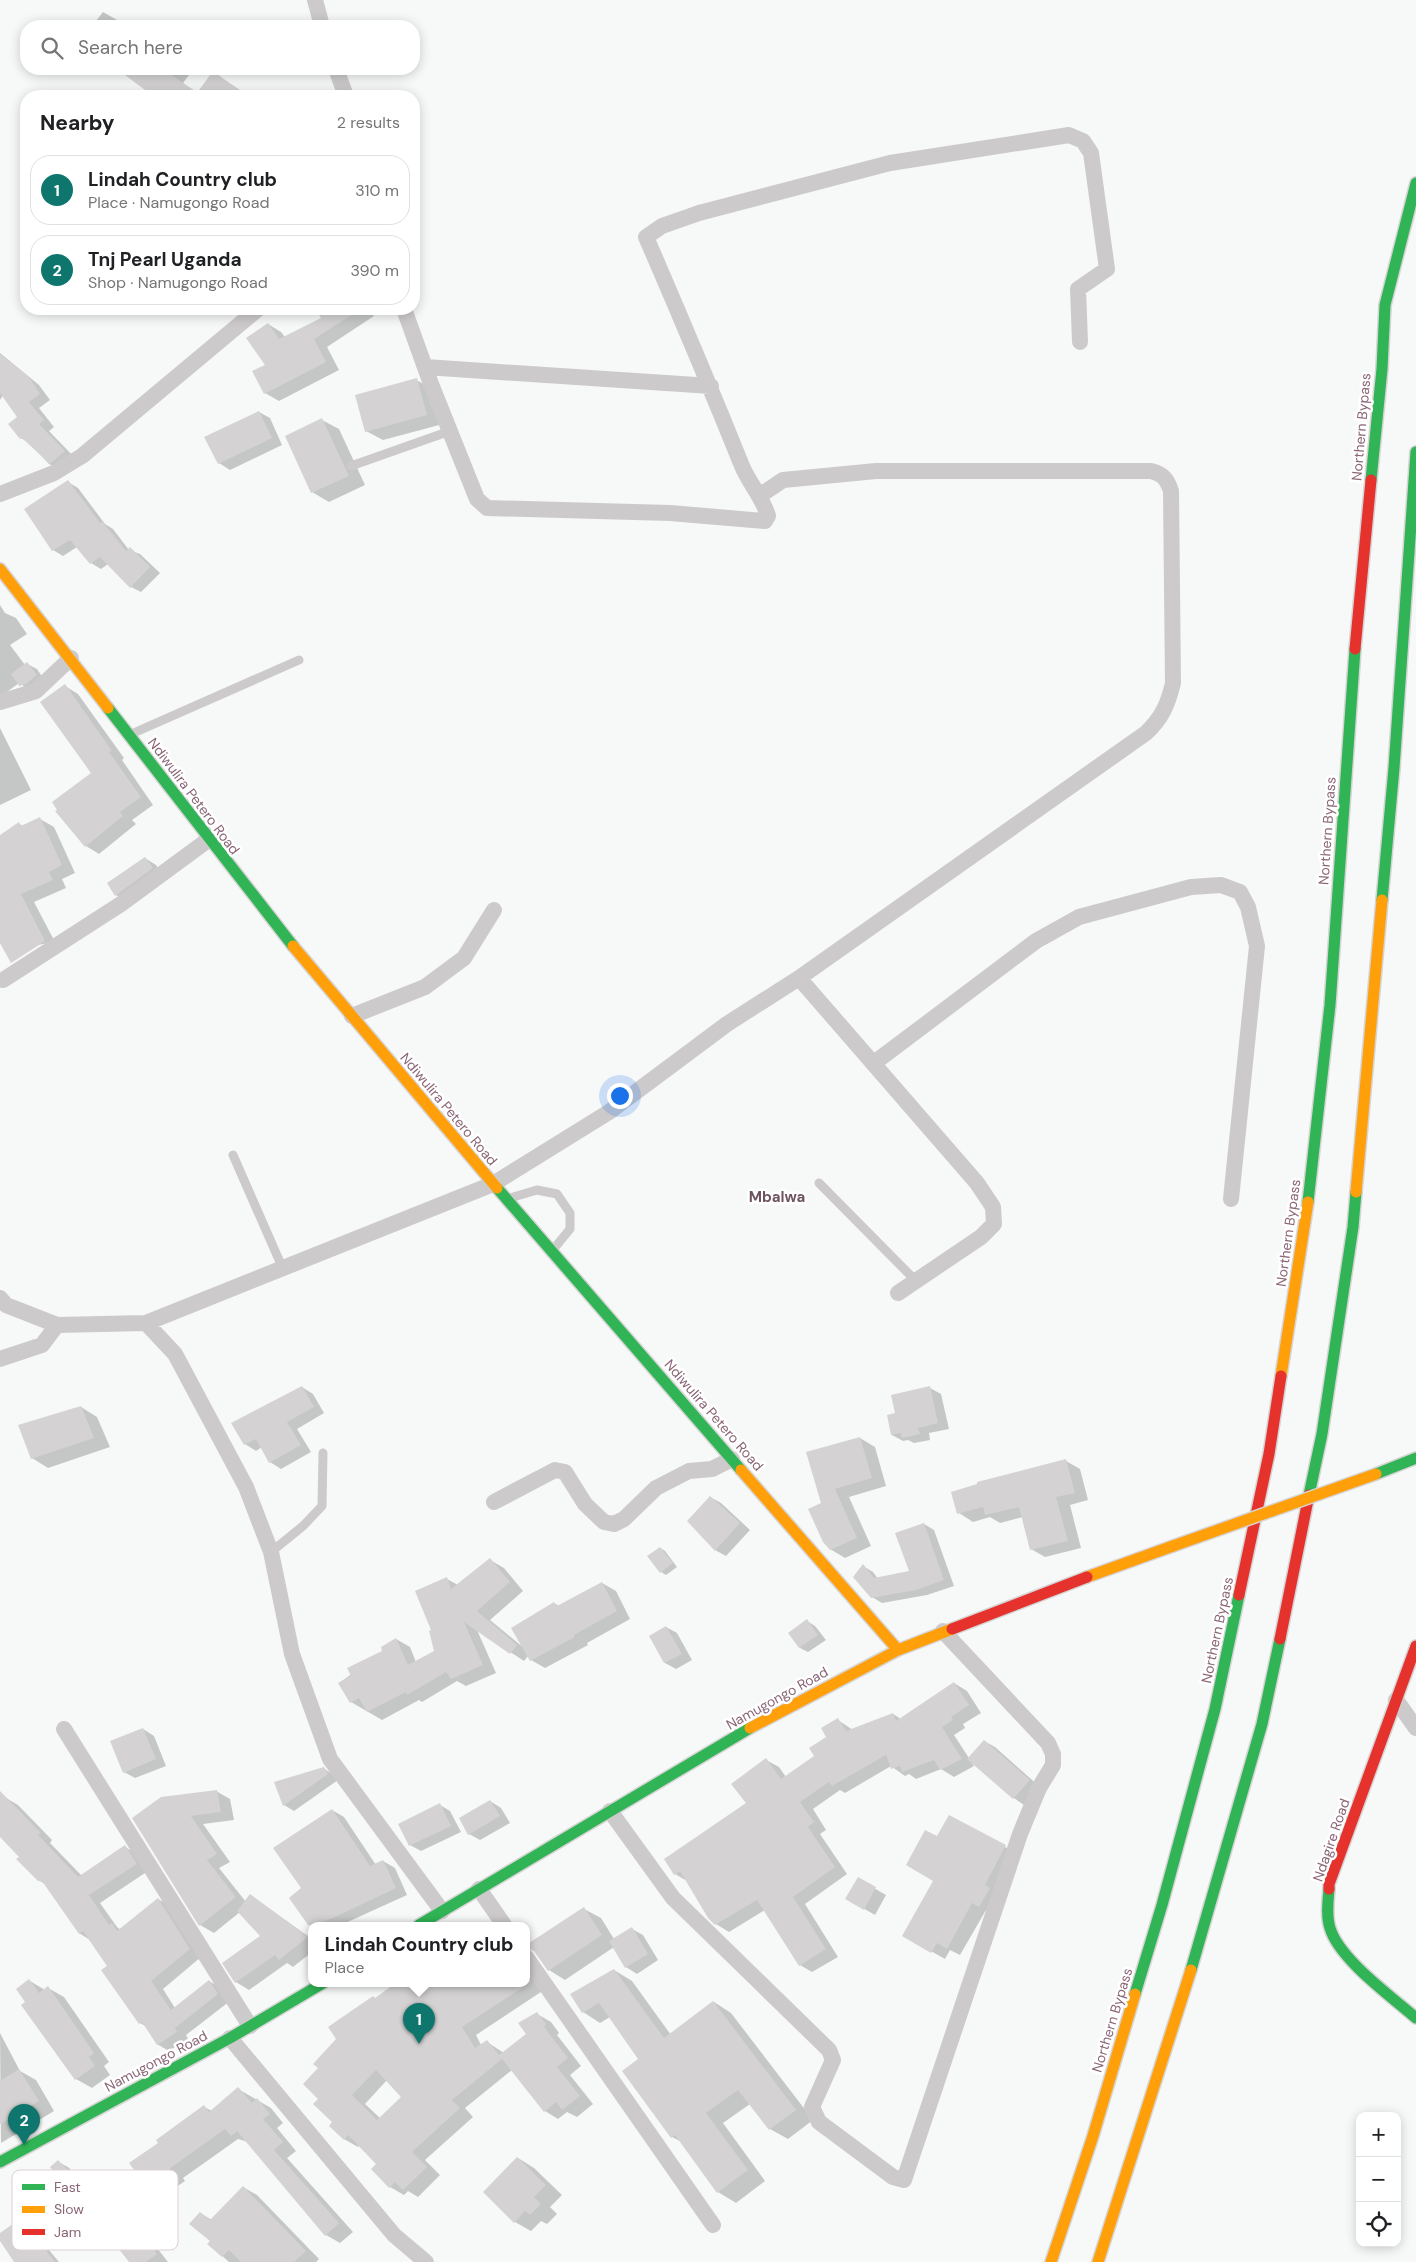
<!DOCTYPE html>
<meta charset="utf-8">
<style>
body{margin:0;font-family:"DM Sans",sans-serif;background:#f2f2f2;color:#202124}
.controls{position:absolute;right:15px;bottom:15px;display:grid;overflow:hidden;border-radius:10px;box-shadow:0 2px 12px #0003}
.controls button{width:45px;height:45px;display:grid;place-items:center;padding:0;border:0;border-bottom:1px solid #e0e0e0;background:#fff;color:#202124;font:25px sans-serif}
.you{position:absolute;left:619px;top:1095px;width:18px;height:18px;margin:-12px;border:4px solid #fff;border-radius:50%;background:#1a73e8;box-shadow:0 0 0 8px #1a73e833}
.badge{display:grid;place-items:center;width:32px;height:32px;border-radius:50%;background:#0f766e;color:#fff;font-size:16px;font-weight:700}
.pin{position:absolute;translate:-50% -41px;filter:drop-shadow(0 1px 2px #0008)}
.pin::after{content:'';position:absolute;top:26px;width:18px;height:15px;background:inherit;clip-path:polygon(0 0,100% 0,50% 100%)}
.popup{position:absolute;left:308px;top:1922px;width:222px;height:65px;box-sizing:border-box;display:grid;place-content:center;border-radius:10px;background:#fff;filter:drop-shadow(0 1px 4px #0005);font-size:16px;white-space:nowrap;color:#757577}
.popup b{font-size:19px;color:#202124}
.popup::after{content:'';position:absolute;left:50%;top:100%;margin-left:-10px;border:10px solid transparent;border-top-color:#fff}
.list{margin:0;padding:0;list-style:none}
h2{display:flex;justify-content:space-between;align-items:center;height:65px;margin:0;padding:0 20px;font-size:21px}
h2 small{font-size:16px;font-weight:400;color:#757577}
.list li{display:grid;grid-template-columns:32px 1fr auto;gap:15px;align-items:center;box-sizing:border-box;height:70px;margin:0 10px 10px;padding:0 10px;border:1px solid #e0e0e0;border-radius:20px}
.list b{display:block;font-size:19px;white-space:nowrap}
.list p{margin:0;font-size:16px;white-space:nowrap;color:#757577}
.list em{font-size:16px;font-style:normal;color:#757577}
.icon{flex:none;width:28px;height:28px;fill:none;stroke:currentColor;stroke-width:2;stroke-linecap:round;stroke-linejoin:round}
.map{position:relative;flex:none;width:1416px;height:2262px;overflow:hidden}
.search{position:absolute;background:#fff;box-shadow:0 2px 12px #0003;left:20px;top:20px;width:400px;height:55px;display:flex;align-items:center;gap:12px;box-sizing:border-box;padding:0 18px;border-radius:20px;color:#757577;font-size:19px}
.panel{position:absolute;background:#fff;box-shadow:0 2px 12px #0003;left:20px;top:90px;width:400px;height:225px;border-radius:20px}
.map>svg:first-child{display:block}
</style>
<div class="map">
<svg width="1416" height="2262" viewBox="0 0 1416 2262">
<rect width="100%" height="100%" fill="#f7f8f8"/>
<!-- shadow -->
<path fill="#0003" fill-rule="evenodd" d="M103,12l16,9 7,5h-34z
M119,69h62l8,6 -6,8 15,10 16,-20 35,23h-94z
M317,309h52l5,7 -47,31 12,23 -60,31 -14,-8 3,-69 13,8 4,5 38,-19z
M0,353l39,32 11,15 -11,8 15,19 -5,4 26,27 -15,12 -11,-6 -20,-21 -8,-5 -11,-14 9,-7 -16,-22 -3,5z
M416,380l17,9 10,35 -60,16 -17,-9z
M259,412l11,6 12,27 -52,25 -11,-7z
M322,420l17,9 26,56 -36,17 -17,-10z
M68,482l10,6 27,36 8,5 16,21 11,4 20,19 -19,19 -10,-5 -23,-23 -7,5 -10,-6 -14,-16 -14,9 -10,-6 -27,-41z
M0,605l5,8 11,5 11,16 -17,11 15,20 2,-1 10,5 8,12 -15,9 -11,-7 -19,14z
M65,686l13,8 46,64 -2,2 31,45 -21,15 4,4 -37,30 -13,-8 -29,-35 35,-38z
M0,728l31,62 -31,15z
M40,819l14,8 21,46 -13,6 4,9 -32,14 21,40 -41,7 -14,-113 19,-12 4,2z
M145,858l11,7 7,10 -36,26 -11,-6z
M302,1387l11,7 11,19 -27,16 14,23 -30,17 -11,-7 -8,-15 -6,4 -11,-7z
M930,1388l11,6 8,35 -20,4 1,7 -16,3 -6,-3 -5,1 -11,-6 4,-21z
M81,1407l16,10 13,30 -62,21 -16,-10z
M860,1438l15,9 11,39 -37,11 22,49 -26,12 -15,-9 -8,-45z
M1066,1461l14,8 8,31 -18,5 11,43 -36,9 -14,-8 -8,-32 -23,6 -10,-6 -17,5 -14,-9 20,-28z
M710,1497l11,6 29,27 -24,26 -11,-6z
M924,1524l10,6 20,56 -27,9 -45,8 -10,-6 -9,-31 10,6 5,7 32,-7z
M660,1548l5,3 12,16 -11,8 -5,-3z
M490,1560l14,8 19,23 -33,29 34,28 30,-45 5,3 43,-23 14,8 14,28 -43,24 1,2 -43,23 -14,-8 -3,-4 -4,5 -47,-31 19,43 -30,13 -9,-5 -35,21 -3,-2 -37,20 -31,-18 -12,-19 45,-32 12,-12 14,8 6,15 20,-11 -3,-20 14,-52 11,6z
M807,1621l8,5 11,14 -18,12 -8,-4z
M666,1627l11,6 15,27 -16,9 -11,-6 -14,-27z
M954,1683l13,8 14,22 -18,11 2,4 -11,7 15,23 15,-17 11,6 45,40 -16,18 -10,-7 -43,-36 3,4 -20,11 -13,-8 -25,10 -7,-5 -4,2 -14,-10 -46,27 -5,-3 -27,19 13,21 -6,4 27,40 -42,30 33,53 -26,15 -12,-7 -35,-55 -36,22 -13,-8 -29,-43 -12,-7 73,-70 18,-44 13,7 7,10 30,-21 22,-36 15,10 40,-16 8,5z
M143,1729l11,7 12,30 -31,12 -11,-6z
M323,1768l11,7 4,5 -44,31 -10,-6z
M216,1791l14,8 4,21 -31,4 27,38 -11,6 27,34 4,-7 62,44v13l-19,15 -6,-4 -38,27 -13,-8 25,-46 -21,-24 -26,21 -14,-8 -67,-107z
M6,1798l12,7 34,35 -2,3 32,33 43,-29 12,7 11,17 -48,32 17,24 4,3 37,-31 12,7 31,51 -38,32 12,19 34,-27 12,7 9,13 -44,34 2,4 -19,12 -12,-7 -10,-17 -7,-4 -32,-57 -18,-26 -11,-7 -32,-48 -9,-5 -18,-23 -20,-21v-33z
M490,1801l11,7 9,15 -30,17 -11,-6z
M440,1805l10,6 11,21 -40,19 -11,-6z
M332,1810l12,7 32,48 7,-4 12,7 12,27 -66,30h-29v2l-22,-29 12,-10z
M1005,1847l13,7 -25,60 -7,-4 -26,45 -10,-5 -5,9 -41,-23 31,-56z
M858,1879l28,16 -11,20 -28,-16z
M584,1909l17,9 13,21 18,-10 11,6 15,25 -21,14 -11,-7 -12,-20 -49,33 -16,-10z
M614,1970l18,11 39,54 43,-33 17,11 82,107 -25,19 -18,-10 -20,-25 -27,19 42,58 -29,22 -18,-11 -36,-50 -10,-5 -32,-78 -30,-42 -10,6 -17,-11z
M526,1971l18,19 -68,45 5,10 6,-3 17,11 23,-19 10,-20 14,8 8,11 -2,2 24,31 -11,9 23,29 -16,13 -10,-5 -9,7 -13,-8 -33,-41 -47,38 8,9 -48,43 15,15 -22,22 -10,-6 -4,4 -14,-8 -17,-18 5,-5 -18,-19 -2,2 -14,-8 -24,-41 56,-99 22,-16h83l6,7 10,-7h29zM387,2080l15,18 -22,20 -15,-14z
M30,1981l15,9 3,-2 16,9 45,65 -5,4 6,9 -18,13 -16,-9 -53,-74 4,-3z
M0,2033l20,38 16,9 18,31 -53,32z
M238,2089l33,19 12,15 -6,5 19,23 -9,7 66,74 -13,11 -14,-8 -78,-93 -10,-3 -55,39 2,3 -22,15 -14,-8 11,-45 44,-36 8,4z
M518,2158l16,10 28,27 -12,12 7,7 -10,10 -6,-3 -10,10 -16,-9z
M58,2162l10,5 26,26 5,-3 10,6 5,6 11,5 43,55h-38l-23,-30 -8,-4z
M243,2187l14,8 62,64 -3,3h-87l-20,-18 3,-3 -12,-28 12,7z
M20,2221l9,5 30,36h-44l-15,-23v-5z"/>
<!-- building -->
<path fill="#d4d2d3" fill-rule="evenodd" d="M117,69h46l34,24 16,-22 34,25h-94z
M315,309h46l-47,30 12,23 -62,32 -12,-23 13,-6 -19,-27 22,-15 11,16 42,-21z
M0,354l29,23 11,17 -11,8 15,18 -5,4 26,27 -15,13 -28,-26 -2,1 -12,-15 9,-7 -17,-24z
M417,378l10,37 -62,17 -10,-37z
M259,411l13,27 -54,26 -14,-27z
M322,418l27,58 -38,17 -26,-57z
M68,480l32,43 2,-2 24,30 4,-4 20,20 -20,21 -30,-31 -10,7 -20,-24 -18,11 -28,-42z
M27,662l10,13 -11,9 -7,2 -8,-12z
M65,684l47,67 -3,1 32,45 -21,15 3,4 -38,31 -30,-36 2,-1 -5,-8 39,-29 -51,-71z
M40,817l22,48 -13,7 4,8 -32,14 24,47 -34,22 -11,-20v-108l19,-13 2,4z
M145,857l8,11 -38,28 -8,-13z
M302,1386l12,21 -27,15 14,23 -32,18 -13,-24 -12,6 -13,-22z
M930,1386l8,37 -20,5 2,6 -18,4 -1,-5 -10,2 -4,-20 8,-2 -4,-18z
M81,1406l13,32 -63,21 -13,-34z
M860,1437l12,41 -37,11 22,49 -27,12 -7,-8 -15,-33 13,-6 -15,-51z
M1066,1459l9,34 -19,4 12,44 -38,9 -11,-43 -34,8 -2,-8 -26,7 -6,-22 26,-8v-2z
M710,1496l30,27 -25,28 -28,-30z
M924,1523l20,57 -28,10 -45,8 -18,-21 10,-13 11,14 35,-7 -14,-38z
M660,1547l13,16 -13,10 -13,-17z
M490,1558l20,24 -33,29 40,34 -7,9 -46,-32 19,43 -32,14 -5,-7 -39,23 -1,-3 -39,20 -8,-14 -9,5 -12,-20 13,-7 -4,-8 35,-17 -1,-4 15,-9 12,27 26,-14 -5,-20 2,-1 -16,-39 32,-14 4,12z
M602,1582l15,29 -43,24 1,2 -45,24 -19,-33 43,-26 3,4z
M807,1619l11,16 -19,13 -11,-15z
M666,1626l16,28 -18,9 -15,-27z
M954,1682l15,23 -18,12 2,3 -11,7 20,32 -22,11 -6,-10 -32,12 -2,-6 -9,3 -5,-14 -54,31 -3,-4 -29,20 14,20 -6,5 27,40 -42,30 33,52 -27,17 -42,-66 -42,25 -7,-7 -28,-47 -6,4 -10,-16 82,-56 -15,-19 35,-26 15,21 33,-23 -5,-8 17,-11 -5,-9 17,-10 8,13 47,-18 3,8z
M143,1728l13,31 -33,14 -13,-32z
M984,1740l46,40 -17,19 -46,-40z
M324,1767l4,7 -45,32 -9,-24z
M217,1790l4,22 -30,4 26,38 -10,6 29,37 -37,29 -67,-108 29,-21z
M0,1791l41,42 -3,2 40,42 47,-32 12,19 -48,31 20,30 3,-2 5,8 41,-33 32,51 -39,32 20,29 38,-30 9,14 -43,34 2,4 -20,13 -15,-23 -3,2 -38,-54 6,-4 -24,-35 -4,3 -37,-53h-4l-22,-22 3,-2 -19,-20z
M490,1800l10,16 -32,19 -9,-17z
M440,1803l11,23 -42,20 -11,-22z
M332,1809l38,57 13,-6 13,28 -63,30 -18,7h-7l-19,-27 12,-10 -28,-40z
M949,1815l57,30 -21,40 5,3 -11,19 -7,-4 -25,46 -10,-6 -6,10 -29,-17 31,-55 -27,-16 19,-35 12,6z
M858,1877l18,10 -12,23 -19,-11z
M250,1894l58,43 -29,23 -4,-5 -40,28 -13,-20 38,-27 -23,-25z
M584,1907l18,28 -54,36 -14,-20 -8,-4v-2z
M632,1927l16,27 -23,14 -16,-27z
M614,1969l50,69 49,-37 83,109 -27,20 -31,-40 -32,23 42,57 -31,23 -42,-58 -4,3 -49,-67 16,-12 -39,-56 -17,10 -12,-19z
M526,1975l5,7 -69,45 13,21 12,-8 12,15 27,-21 -8,-11 19,-11 9,12 -2,3 24,31 -11,9 23,29 -18,14 -6,-8 -12,10 -42,-53 -50,41 8,8 -48,44 15,15 -24,23 -8,-8 -6,6 -18,-19 5,-5 -28,-29 -4,5 -15,-14 3,-4 -19,-18 5,-5 -15,-15 15,-16 -5,-4 23,-25 -8,-12 45,-31 2,2 21,-15h130zM376,2070l25,27 -24,23 -25,-25z
M29,1979l10,14 9,-7 46,67 -5,4 6,9 -20,14 -54,-75 4,-3 -9,-13z
M19,2069l20,32 -39,23v-43z
M238,2087l14,16 5,-5 13,16 -7,5 20,23 -9,8 65,73 -14,13 -88,-105 -6,5 -6,-7 -56,40 3,3 -24,17 -19,-26 29,-20 -2,-3 48,-35 5,7z
M517,2157l29,28 -12,12 7,7 -11,11 -5,-4 -11,12 -31,-31z
M58,2160l34,34 7,-6 11,15 5,-3 42,54 -11,8h-17l-28,-36 -3,3 -48,-62z
M243,2186l63,65 -12,11h-53l-12,-12 -7,7 -15,-13 3,-3 -21,-17 11,-12 10,8z
M20,2219l4,4 31,39h-41l-14,-21v-8z"/>
<g fill="none" stroke-linecap="round" stroke-linejoin="round">
<!-- fast casing -->
<g stroke="#d6d4d5" stroke-width="14">
<path id="fast" d="M1371,480l11,-111 3,-64 31,-122
M108,708l185,238
M1382,900l12,-132 22,-316
M497,1188l244,282
M1308,1202l22,-197 25,-356
M1376,1474l40,-16
M1309,1495l13,-61 31,-207 3,-35
M1329,1889c-1,13 -3,27 1,39 9,31 62,69 86,90
M419,1925l331,-197
M1191,1970l71,-246 18,-85
M1135,1994l27,-89 53,-196 24,-114
M0,2162l230,-124 93,-55"/>
</g>
<!-- slow casing -->
<g stroke="#d6d4d5" stroke-width="14">
<path id="slow" d="M0,569l108,139
M293,946l204,242
M1356,1192l26,-292
M1281,1376l27,-174
M741,1470l157,180
M1087,1577l86,-31
M750,1728l148,-78 54,-21
M1051,2262l42,-126 42,-142
M1098,2262l93,-292"/>
</g>
<!-- jam casing -->
<g stroke="#d6d4d5" stroke-width="14">
<path id="jam" d="M1355,649l16,-169
M1239,1595l30,-141 12,-78
M952,1629l135,-52
M1280,1639l29,-144
M1329,1889v-5l87,-238"/>
</g>
<!-- lane -->
<path stroke="#cdcacc" stroke-width="9" d="M351,466l99,-35
M129,735l170,-75
M233,1155l50,114
M819,1183l97,98
M510,1198l27,-8 20,4 13,19v16l-18,22
M271,1552l32,-26 19,-20 1,-53"/>
<!-- street -->
<path stroke="#cdcacc" stroke-width="16" d="M315,0l7,26
M336,69l10,27
M404,309l27,75 46,115 10,9 183,5 95,8 3,-5c-5,-18 -19,-33 -26,-50 -31,-77 -63,-153 -96,-229l16,-11 37,-13 191,-50 179,-28 14,6 8,12 16,116 -29,20 2,53
M425,367l286,19
M0,494l54,-21 28,-17 176,-147
M759,496l24,-16 93,-9h275c12,3 16,8 20,20l2,192c-5,21 -11,35 -27,50l-347,245
M0,702l36,-11 35,-33
M3,980l118,-76 87,-64
M352,1016l73,-29 39,-29 30,-48
M874,1063l162,-122 43,-24 112,-30 30,-2 19,7 8,15 9,39 -26,253
M0,1298l6,7 51,20 89,-2 29,31 71,133 25,65 21,102 38,105 112,152
M146,1323l347,-139 116,-72 118,-88 72,-46 178,205 16,24 1,17 -13,13 -83,56
M0,1359l42,-14 15,-20
M494,1502l61,-32 10,2 20,32 19,18 10,2 10,-5 32,-31 33,-17 23,-2 20,-10
M1396,1700l20,28
M64,1729l186,297
M610,1811l63,87 156,152 4,10 -21,47 7,15 74,55 11,3 116,-346 19,-46 14,-23v-11l-5,-11 -105,-112
M479,1889l25,36
M526,1957l187,268
M230,2038l164,197 32,27"/>
<!-- fast -->
<use href="#fast" stroke="#30b455" stroke-width="11"/>
<!-- slow -->
<use href="#slow" stroke="#ff9f0a" stroke-width="11"/>
<!-- jam -->
<use href="#jam" stroke="#e5322d" stroke-width="11"/>
<!-- slow-bridge casing -->
<g stroke="#d6d4d5" stroke-width="14" stroke-linecap="butt">
<path id="slow-bridge" d="M1173,1546l203,-72"/>
</g>
<!-- slow-bridge -->
<use href="#slow-bridge" stroke="#ff9f0a" stroke-width="11"/>
</g>
<g text-anchor="middle" stroke-width="5" stroke-linejoin="round" paint-order="stroke">
<!-- street labels -->
<g font-size="14" fill="#8a6676" stroke="#fff">
<text transform="translate(1361 427) rotate(-85)" y="5">Northern Bypass</text>
<text transform="translate(194 796) rotate(53)" y="5">Ndiwulira Petero Road</text>
<text transform="translate(1327 831) rotate(-86)" y="5">Northern Bypass</text>
<text transform="translate(449 1109) rotate(50)" y="5">Ndiwulira Petero Road</text>
<text transform="translate(1288 1233) rotate(-82)" y="5">Northern Bypass</text>
<text transform="translate(714 1415) rotate(49)" y="5">Ndiwulira Petero Road</text>
<text transform="translate(1217 1630) rotate(-78)" y="5">Northern Bypass</text>
<text transform="translate(777 1698) rotate(-29)" y="5">Namugongo Road</text>
<text transform="translate(1331 1840) rotate(-71)" y="5">Ndagire Road</text>
<text transform="translate(1112 2020) rotate(-73)" y="5">Northern Bypass</text>
<text transform="translate(156 2061) rotate(-28)" y="5">Namugongo Road</text>
</g>
<!-- neighbourhood labels -->
<g font-size="15" font-weight="bold" fill="#6e5460" stroke="#fff">
<text x="777" y="1202">Mbalwa</text>
</g>
</g>
<!-- legend -->
<rect x="12" y="2170" width="166" height="80" rx="8" fill="#fff" stroke="#dcd1d6" stroke-width="1"/>
<rect x="22" y="2184" width="23" height="6" fill="#30b455"/>
<rect x="22" y="2206" width="23" height="7" fill="#ff9f0a"/>
<rect x="22" y="2229" width="23" height="6" fill="#e5322d"/>
<g font-size="14" fill="#8a6676">
<text x="54" y="2192">Fast</text>
<text x="54" y="2214">Slow</text>
<text x="54" y="2237">Jam</text>
</g>
</svg>
<div class="controls">
<button>+</button>
<button>−</button>
<button><svg class="icon" aria-label="locate" viewBox="0 0 24 24"><circle cx="12" cy="12" r="6"/><path d="M12 2v4M12 18v4M2 12h4M18 12h4"/></svg></button>
</div>
<div class="you"></div>
<div class="pin badge" style="left:419px;top:2044px">1</div>
<div class="popup"><b>Lindah Country club</b>Place</div>
<div class="pin badge" style="left:24px;top:2145px">2</div>
<div class="search"><svg class="icon" aria-label="search" viewBox="0 0 24 24"><circle cx="10" cy="10" r="6"/><path d="M15 15l6 6"/></svg>Search here</div>
<section class="panel">
<h2>Nearby<small>2 results</small></h2>
<ul class="list">
<li><span class="badge">1</span><div><b>Lindah Country club</b><p>Place · Namugongo Road</p></div><em>310 m</em></li>
<li><span class="badge">2</span><div><b>Tnj Pearl Uganda</b><p>Shop · Namugongo Road</p></div><em>390 m</em></li>
</ul>
</section>
</div>
